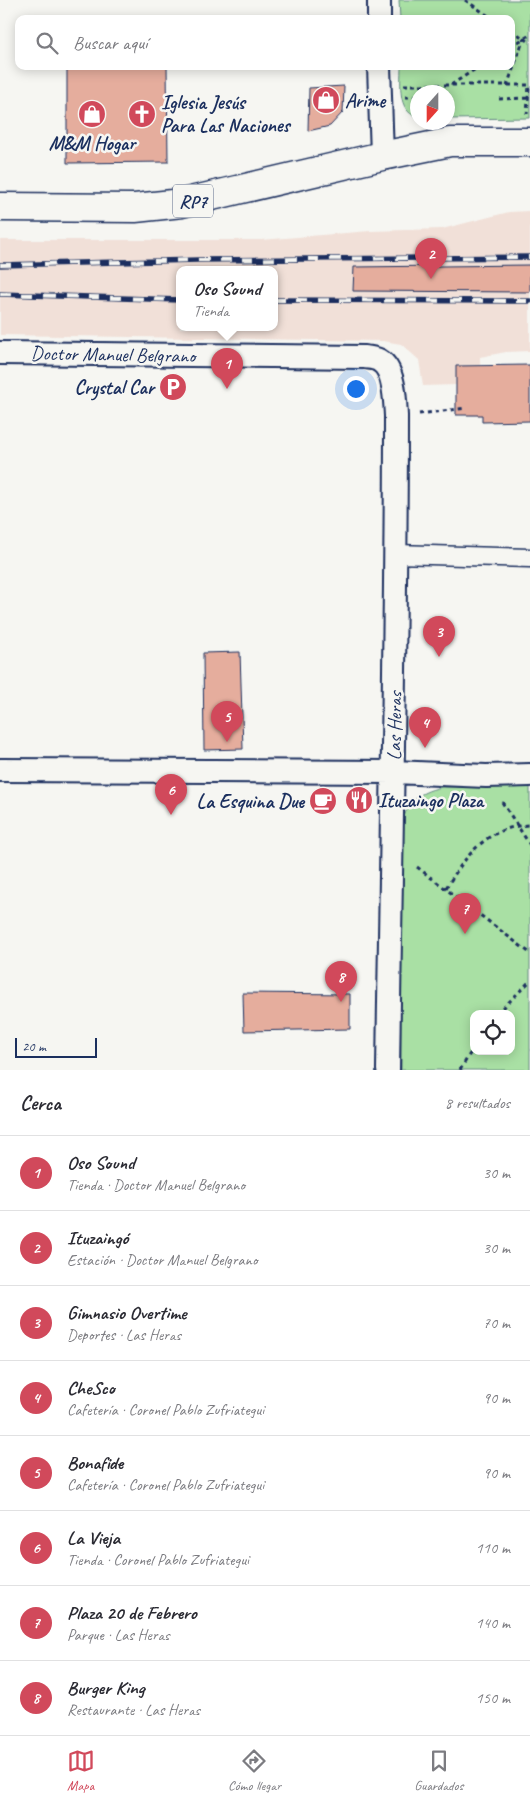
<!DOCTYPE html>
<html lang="es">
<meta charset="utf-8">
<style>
body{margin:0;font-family:Caveat,sans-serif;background:#f2f2f3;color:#2b2b33}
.controls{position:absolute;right:15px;bottom:15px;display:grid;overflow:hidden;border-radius:10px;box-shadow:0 2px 12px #0003}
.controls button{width:45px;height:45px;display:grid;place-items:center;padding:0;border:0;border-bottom:1px solid #e1e1e2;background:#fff;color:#2b2b33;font:25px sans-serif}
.compass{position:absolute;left:410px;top:85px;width:45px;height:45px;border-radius:50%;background:#fff;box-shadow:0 2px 12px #0003;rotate:201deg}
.scale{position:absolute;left:15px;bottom:12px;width:82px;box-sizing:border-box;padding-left:5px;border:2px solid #1b2f5e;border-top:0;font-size:14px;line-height:18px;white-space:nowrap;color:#1b2f5e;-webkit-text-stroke:4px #f6f6f2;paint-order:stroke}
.you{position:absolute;left:355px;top:388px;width:18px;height:18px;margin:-12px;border:4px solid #fff;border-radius:50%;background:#1a73e8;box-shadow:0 0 0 8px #1a73e833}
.badge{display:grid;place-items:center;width:32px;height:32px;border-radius:50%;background:#d1495b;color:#fff;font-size:16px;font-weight:700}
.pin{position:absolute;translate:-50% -41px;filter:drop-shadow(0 1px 2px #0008)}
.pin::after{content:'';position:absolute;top:26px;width:18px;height:15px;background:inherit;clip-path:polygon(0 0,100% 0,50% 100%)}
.popup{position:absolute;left:176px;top:266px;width:102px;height:65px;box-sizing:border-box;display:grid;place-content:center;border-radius:10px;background:#fff;filter:drop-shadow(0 1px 4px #0005);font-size:16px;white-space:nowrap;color:#7c7c81}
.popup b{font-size:19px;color:#2b2b33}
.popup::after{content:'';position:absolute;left:50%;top:100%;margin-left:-10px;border:10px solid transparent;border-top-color:#fff}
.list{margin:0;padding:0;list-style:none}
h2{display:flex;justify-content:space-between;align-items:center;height:65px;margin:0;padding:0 20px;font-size:21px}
h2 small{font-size:16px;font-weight:400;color:#7c7c81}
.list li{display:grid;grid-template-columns:32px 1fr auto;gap:15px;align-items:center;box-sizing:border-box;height:75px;padding:0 20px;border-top:1px solid #e1e1e2}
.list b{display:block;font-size:19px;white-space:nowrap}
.list p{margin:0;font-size:16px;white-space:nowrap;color:#7c7c81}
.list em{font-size:16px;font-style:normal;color:#7c7c81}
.icon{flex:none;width:28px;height:28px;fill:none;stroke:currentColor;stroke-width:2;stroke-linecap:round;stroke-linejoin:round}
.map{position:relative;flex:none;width:530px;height:1070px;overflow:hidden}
.search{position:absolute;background:#fff;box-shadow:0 2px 12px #0003;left:15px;right:15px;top:15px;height:55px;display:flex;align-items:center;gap:12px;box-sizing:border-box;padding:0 18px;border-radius:10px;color:#7c7c81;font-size:19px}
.sheet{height:665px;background:#fff}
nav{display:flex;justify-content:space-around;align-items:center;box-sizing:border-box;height:70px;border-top:1px solid #e1e1e2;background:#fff;font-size:14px;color:#7c7c81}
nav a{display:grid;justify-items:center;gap:2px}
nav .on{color:#d1495b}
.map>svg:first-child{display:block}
</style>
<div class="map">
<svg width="530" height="1070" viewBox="0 0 530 1070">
<rect width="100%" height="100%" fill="#f6f6f2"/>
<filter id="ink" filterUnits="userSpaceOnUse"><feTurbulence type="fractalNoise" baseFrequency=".02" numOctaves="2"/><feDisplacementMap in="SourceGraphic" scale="10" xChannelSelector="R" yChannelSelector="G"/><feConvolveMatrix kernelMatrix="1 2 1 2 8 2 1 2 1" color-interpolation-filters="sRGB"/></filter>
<g filter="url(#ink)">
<!-- built -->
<path fill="#f1e0d8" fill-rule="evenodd" d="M530,211v140l-24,1 -26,5 1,59 -23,-1 -2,-30 -33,1 -4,-26 -18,-16 -18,-3 -383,-6v-95h261l109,-9 72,-2 67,-17zM180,270h94v58h-94z"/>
<!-- green -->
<path fill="#a9e0a4" stroke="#628881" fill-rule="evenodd" d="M399,0h131v118l-82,1v-27h-30l-1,25c-20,-7 -16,-32 -16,-51h110v-47h-111z
M442,787h88v283h-129l-1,-241c7,-26 15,-36 42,-42zM474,1014h37v37h-37z"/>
<!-- building -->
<path fill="#e5ad9d" stroke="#1b2f5e" d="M67,66h100l1,96 -101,1z
M344,86l-1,26 -13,14 -22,5 1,-43z
M530,265v27l-177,-1 1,-24z
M530,365v56l-48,1v-7h-26v-49z
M240,652l3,97 -39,1 -1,-97z
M243,993l107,1v35l-106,2z"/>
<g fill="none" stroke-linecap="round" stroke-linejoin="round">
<!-- pedestrian casing -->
<g stroke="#1b2f5e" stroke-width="21">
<path id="pedestrian" d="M396,554l134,4"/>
</g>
<!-- minor casing -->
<g stroke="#1b2f5e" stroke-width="26">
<path id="minor" d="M379,19v-19
M379,66l3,90
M0,353l365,4c4,1 11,1 15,4 15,9 15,40 16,55 0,218 -5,436 -8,654
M0,770l394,2 92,4 44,-1"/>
</g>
<!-- primary casing -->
<g stroke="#1b2f5e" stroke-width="31">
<path id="primary" d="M0,207l135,1 47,-5 200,-47 68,-14h80"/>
</g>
<!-- path -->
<path stroke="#1b2f5e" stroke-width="3" stroke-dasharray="4 4" stroke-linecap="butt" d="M465,0l28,19
M511,30l19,12
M511,46l19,-11
M404,85h125l-2,29
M451,85l29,-19
M507,86l17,-48
M405,97h13
M499,99l29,-1
M419,414l47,-6
M502,802l28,43
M417,867l113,86
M446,888c20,-33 42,-62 84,-63
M497,1014l33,-33
M460,1070l14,-23"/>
<!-- pedestrian -->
<use href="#pedestrian" stroke="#f6f6f2" stroke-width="18"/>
<!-- minor -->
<use href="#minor" stroke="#f6f6f2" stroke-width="22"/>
<!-- primary -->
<use href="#primary" stroke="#f6f6f2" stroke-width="28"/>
<!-- rail casing -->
<g stroke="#1b2f5e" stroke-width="5.5">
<path id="rail" d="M0,265l198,-5 332,-3
M0,294l180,6
M274,300l256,1"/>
</g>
<!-- rail -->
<use href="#rail" stroke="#f6f6f2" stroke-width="4" stroke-dasharray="11" stroke-linecap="butt"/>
</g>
</g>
<!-- icons -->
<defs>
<g id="shop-disc" transform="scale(1.4375)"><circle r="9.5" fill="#d1495b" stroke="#f6f6f2"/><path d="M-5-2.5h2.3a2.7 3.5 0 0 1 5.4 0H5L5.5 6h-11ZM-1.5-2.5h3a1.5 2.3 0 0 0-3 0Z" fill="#fff"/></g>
<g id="church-disc" transform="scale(1.4375)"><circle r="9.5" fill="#d1495b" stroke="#f6f6f2"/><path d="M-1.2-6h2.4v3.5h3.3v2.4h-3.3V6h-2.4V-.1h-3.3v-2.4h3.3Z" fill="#fff"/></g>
<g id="parking-disc" transform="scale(1.4375)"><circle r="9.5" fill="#d1495b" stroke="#f6f6f2"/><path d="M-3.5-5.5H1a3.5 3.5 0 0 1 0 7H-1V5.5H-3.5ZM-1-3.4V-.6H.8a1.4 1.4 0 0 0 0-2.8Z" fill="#fff"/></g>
<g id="restaurant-disc" transform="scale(1.4375)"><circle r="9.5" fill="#d1495b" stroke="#f6f6f2"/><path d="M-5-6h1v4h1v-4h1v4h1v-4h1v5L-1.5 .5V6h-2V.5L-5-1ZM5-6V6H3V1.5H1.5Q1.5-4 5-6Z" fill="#fff"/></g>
<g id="cafe-disc" transform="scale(1.4375)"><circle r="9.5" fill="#d1495b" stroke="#f6f6f2"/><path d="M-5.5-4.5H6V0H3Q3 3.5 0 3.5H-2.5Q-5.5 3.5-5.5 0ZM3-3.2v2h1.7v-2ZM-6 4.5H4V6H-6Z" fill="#fff"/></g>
</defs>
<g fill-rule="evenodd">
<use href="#shop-disc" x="326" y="100"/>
<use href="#shop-disc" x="92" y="114"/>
<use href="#church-disc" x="142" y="114"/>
<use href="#parking-disc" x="173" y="387"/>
<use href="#restaurant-disc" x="359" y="800"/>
<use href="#cafe-disc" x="323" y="801"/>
</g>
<g text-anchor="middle" stroke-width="5" stroke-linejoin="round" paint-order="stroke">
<!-- shield labels -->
<rect fill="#f6f6f2" stroke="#5d6b8a" stroke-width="1" x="173" y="184.5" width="40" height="33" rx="4"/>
<g font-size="19" font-weight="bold" fill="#1b2f5e">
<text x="193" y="208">RP7</text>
</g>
<!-- poi labels -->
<g font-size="20" font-weight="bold" fill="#1b2f5e" stroke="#f6f6f2" text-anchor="start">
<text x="345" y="107">Arime</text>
<text x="161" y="109">Iglesia Jesús<tspan x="161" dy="23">Para Las Naciones</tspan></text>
<text x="92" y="150" text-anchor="middle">M&amp;M Hogar</text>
<text x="154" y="394" text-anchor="end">Crystal Car</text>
<text x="378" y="807">Ituzaingo Plaza</text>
<text x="304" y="808" text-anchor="end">La Esquina Due</text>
</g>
<!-- street labels -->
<g font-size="20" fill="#1b2f5e" stroke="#f6f6f2">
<text transform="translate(113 354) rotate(1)" y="7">Doctor Manuel Belgrano</text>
<text transform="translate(394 726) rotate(-89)" y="7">Las Heras</text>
</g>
</g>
</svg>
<div class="controls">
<button><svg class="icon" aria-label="locate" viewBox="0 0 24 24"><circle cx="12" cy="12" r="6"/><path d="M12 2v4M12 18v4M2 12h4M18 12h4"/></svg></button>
</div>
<svg class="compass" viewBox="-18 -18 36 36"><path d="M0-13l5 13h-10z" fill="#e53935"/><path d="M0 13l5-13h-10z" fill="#7c7c81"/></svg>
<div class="scale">20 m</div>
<div class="you"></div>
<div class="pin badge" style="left:227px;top:389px">1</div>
<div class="popup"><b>Oso Sound</b>Tienda</div>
<div class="pin badge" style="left:431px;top:279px">2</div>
<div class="pin badge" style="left:439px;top:657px">3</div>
<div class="pin badge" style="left:425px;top:748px">4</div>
<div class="pin badge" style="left:227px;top:742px">5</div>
<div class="pin badge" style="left:171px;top:815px">6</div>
<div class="pin badge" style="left:465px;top:934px">7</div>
<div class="pin badge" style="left:341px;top:1002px">8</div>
<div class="search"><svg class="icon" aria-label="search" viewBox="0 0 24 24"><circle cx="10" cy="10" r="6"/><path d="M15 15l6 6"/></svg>Buscar aquí</div>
</div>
<section class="sheet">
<h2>Cerca<small>8 resultados</small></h2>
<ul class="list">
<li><span class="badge">1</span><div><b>Oso Sound</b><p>Tienda · Doctor Manuel Belgrano</p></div><em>30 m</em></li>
<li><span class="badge">2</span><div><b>Ituzaingó</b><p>Estación · Doctor Manuel Belgrano</p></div><em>30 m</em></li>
<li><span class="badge">3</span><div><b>Gimnasio Overtime</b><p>Deportes · Las Heras</p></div><em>70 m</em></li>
<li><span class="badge">4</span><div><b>CheSco</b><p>Cafetería · Coronel Pablo Zufriategui</p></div><em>90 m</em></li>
<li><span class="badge">5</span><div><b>Bonafide</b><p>Cafetería · Coronel Pablo Zufriategui</p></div><em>90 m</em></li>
<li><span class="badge">6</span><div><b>La Vieja</b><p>Tienda · Coronel Pablo Zufriategui</p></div><em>110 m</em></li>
<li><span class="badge">7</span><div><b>Plaza 20 de Febrero</b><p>Parque · Las Heras</p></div><em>140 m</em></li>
<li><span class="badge">8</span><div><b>Burger King</b><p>Restaurante · Las Heras</p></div><em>150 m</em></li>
</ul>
</section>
<nav>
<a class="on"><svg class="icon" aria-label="map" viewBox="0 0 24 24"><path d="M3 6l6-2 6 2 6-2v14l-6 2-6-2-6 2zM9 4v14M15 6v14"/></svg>Mapa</a>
<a><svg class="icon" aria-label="directions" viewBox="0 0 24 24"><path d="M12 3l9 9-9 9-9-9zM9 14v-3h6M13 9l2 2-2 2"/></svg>Cómo llegar</a>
<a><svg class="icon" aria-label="saved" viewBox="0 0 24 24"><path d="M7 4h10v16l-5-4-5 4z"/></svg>Guardados</a>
</nav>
